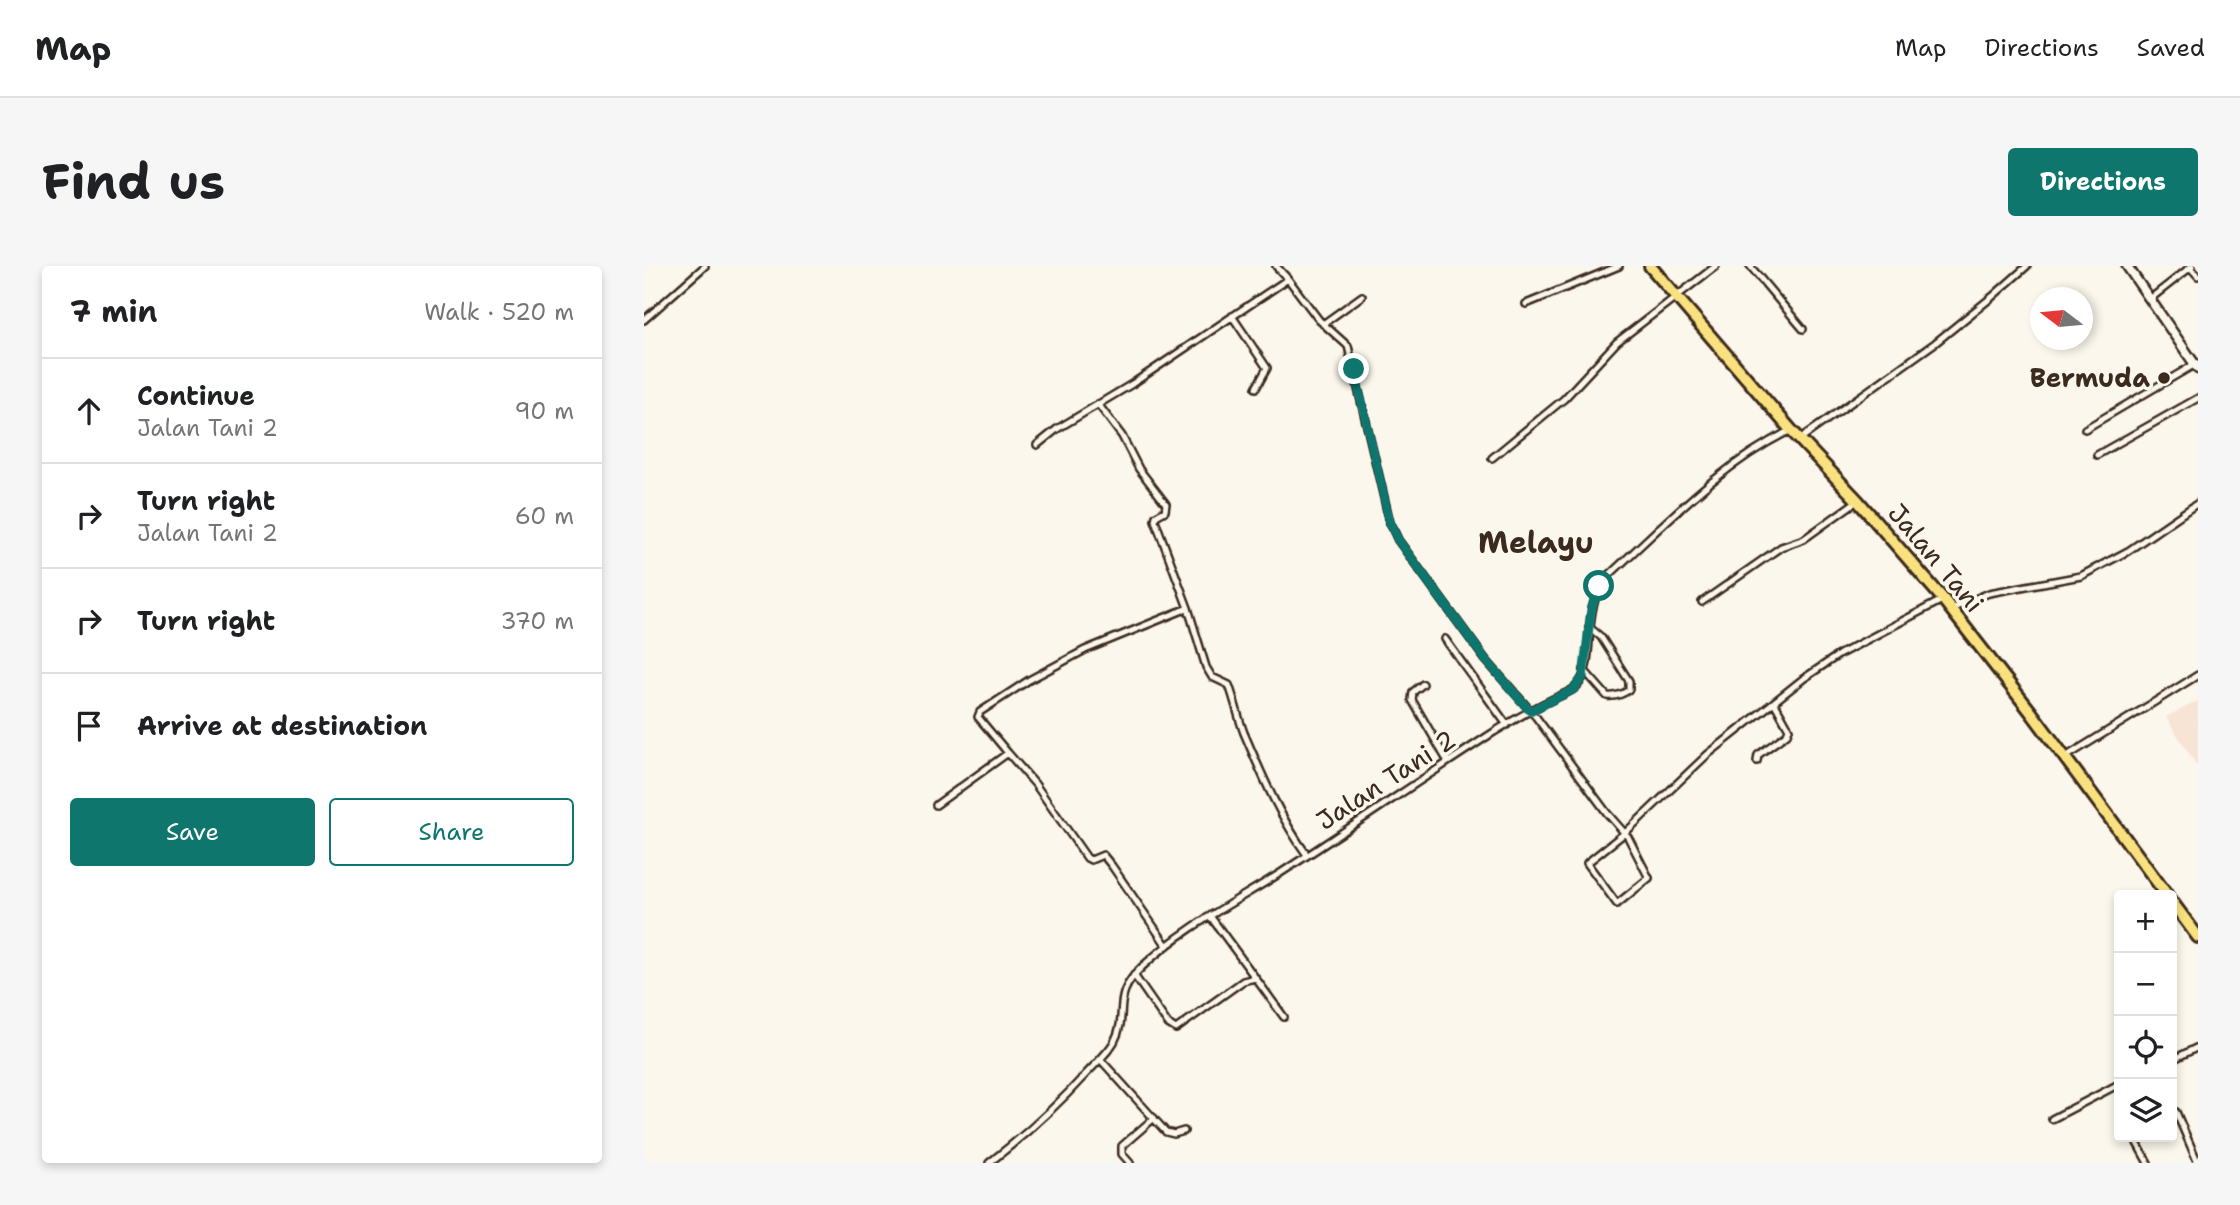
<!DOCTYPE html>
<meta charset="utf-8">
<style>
body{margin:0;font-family:"Shantell Sans",sans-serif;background:#f6f6f6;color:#202124}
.controls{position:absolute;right:21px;bottom:21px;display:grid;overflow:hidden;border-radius:7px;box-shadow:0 4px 10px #0003}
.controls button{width:63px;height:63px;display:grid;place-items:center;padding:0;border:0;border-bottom:2px solid #e0e0e0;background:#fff;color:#202124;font:35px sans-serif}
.compass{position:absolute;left:1386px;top:21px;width:63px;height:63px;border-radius:50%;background:#fff;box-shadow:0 4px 10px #0003;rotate:286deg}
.stop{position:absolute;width:21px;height:21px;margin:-16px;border:5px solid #0f766e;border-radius:50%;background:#fff}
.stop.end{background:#0f766e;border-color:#fff;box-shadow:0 2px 7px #0008}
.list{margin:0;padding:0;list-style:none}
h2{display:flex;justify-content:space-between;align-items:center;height:91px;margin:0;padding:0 28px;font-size:30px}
h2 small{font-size:23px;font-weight:400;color:#757577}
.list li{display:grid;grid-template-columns:46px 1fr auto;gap:21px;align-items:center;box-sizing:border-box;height:105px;padding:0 28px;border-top:2px solid #e0e0e0}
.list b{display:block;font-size:26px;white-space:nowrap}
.list p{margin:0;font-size:23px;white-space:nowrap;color:#757577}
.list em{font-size:23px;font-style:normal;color:#757577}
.actions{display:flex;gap:14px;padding:21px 28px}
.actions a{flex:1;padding:16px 0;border:2px solid #0f766e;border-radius:7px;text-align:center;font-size:24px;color:#0f766e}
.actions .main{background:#0f766e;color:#fff}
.icon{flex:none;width:38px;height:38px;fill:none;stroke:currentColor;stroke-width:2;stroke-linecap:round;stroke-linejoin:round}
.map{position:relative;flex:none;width:1554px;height:897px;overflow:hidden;border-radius:7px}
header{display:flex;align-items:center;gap:42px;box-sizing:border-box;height:98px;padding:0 35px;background:#fff;border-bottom:2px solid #e0e0e0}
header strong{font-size:33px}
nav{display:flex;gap:38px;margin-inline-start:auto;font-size:24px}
.intro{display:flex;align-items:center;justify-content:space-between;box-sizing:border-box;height:168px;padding:0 42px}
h1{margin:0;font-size:49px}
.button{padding:18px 32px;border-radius:7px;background:#0f766e;color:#fff;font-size:24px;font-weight:700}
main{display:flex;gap:42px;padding:0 42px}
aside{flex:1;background:#fff;border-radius:7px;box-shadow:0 4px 10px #0003}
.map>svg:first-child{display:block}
</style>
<header>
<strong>Map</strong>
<nav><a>Map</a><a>Directions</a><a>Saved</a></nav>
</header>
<div class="intro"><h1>Find us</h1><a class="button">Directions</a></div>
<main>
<aside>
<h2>7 min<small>Walk · 520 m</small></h2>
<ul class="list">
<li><svg class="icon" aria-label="ahead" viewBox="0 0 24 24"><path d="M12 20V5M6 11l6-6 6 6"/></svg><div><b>Continue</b><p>Jalan Tani 2</p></div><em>90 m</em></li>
<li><svg class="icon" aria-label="right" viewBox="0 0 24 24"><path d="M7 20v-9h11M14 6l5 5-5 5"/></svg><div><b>Turn right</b><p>Jalan Tani 2</p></div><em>60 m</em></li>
<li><svg class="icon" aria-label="right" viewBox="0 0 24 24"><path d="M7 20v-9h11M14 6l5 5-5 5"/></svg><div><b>Turn right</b></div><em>370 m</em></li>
<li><svg class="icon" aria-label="arrive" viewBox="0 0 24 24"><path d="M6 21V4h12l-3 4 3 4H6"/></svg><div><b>Arrive at destination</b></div></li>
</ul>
<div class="actions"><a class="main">Save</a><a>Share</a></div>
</aside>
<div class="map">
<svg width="1554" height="897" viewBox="0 0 1554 897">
<rect width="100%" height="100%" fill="#fbf7ec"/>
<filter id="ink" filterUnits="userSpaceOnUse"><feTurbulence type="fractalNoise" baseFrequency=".0143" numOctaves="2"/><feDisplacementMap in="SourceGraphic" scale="14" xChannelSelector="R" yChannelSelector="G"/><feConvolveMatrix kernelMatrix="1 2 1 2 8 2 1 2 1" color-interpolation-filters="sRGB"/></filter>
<g filter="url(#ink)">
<!-- built -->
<path fill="#f7e4d5" d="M1554,435v67l-32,-51z"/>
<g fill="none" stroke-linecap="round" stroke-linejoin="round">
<!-- street casing -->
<g stroke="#3b2a1e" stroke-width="10">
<path id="street" d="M632,0l12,13
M1106,0l53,63
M1546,1l8,9
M1506,33l42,-33
M882,38l93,-38
M588,50l35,52 -11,20
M0,54l61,-54
M679,58l39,-28
M454,138l24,32 17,33 27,35 -1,7 -9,5 -1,4 33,88 18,59 6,10 17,8c6,16 9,32 15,48 18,42 36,85 63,122
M1441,163l112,-66
M1156,173l135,-96 57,-46 35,-31
M393,179l20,-16 75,-45 156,-105 31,41 29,26 42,177 8,17 87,119 51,58 71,96 21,24 21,41 -32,26 -30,-41 39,-31 81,-77 96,-76 37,-25 102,-54
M1453,189l101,-57
M848,192l72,-59 53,-57 99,-76
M1058,336l79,-55 23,-8 53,-38
M1307,343l38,-16 92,-17 47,-25 70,-48
M801,373l62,86
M940,404l23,26c7,1 18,-2 22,-7v-8l-28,-44 -12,-10
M779,418l-10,8 -1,8 36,62
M364,487l-30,-36 2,-5 49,-32 56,-30 103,-42
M1420,492l134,-83
M1113,495l1,-6 29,-21 2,-5 -15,-27
M292,539l72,-52 27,31 52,74 4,2 12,-5 9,11 55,80
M566,650l74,101
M490,709l34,49 8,5 67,-48 12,-3
M456,793l66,73 8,2 10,-3
M1528,794l26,-13
M1532,846l22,51
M1408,853l67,-35
M1493,877l11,20
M345,897c35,-27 67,-56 97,-89 9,-10 21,-20 28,-32 16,-30 -5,-44 29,-76 40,-38 92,-64 139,-94 71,-46 141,-94 212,-140 18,-11 36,-22 55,-31 9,-5 21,-8 28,-15 21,-23 2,-76 30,-109 58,-53 112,-112 184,-147
M486,897l-8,-9v-8l32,-28"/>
</g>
<!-- secondary casing -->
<g stroke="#3b2a1e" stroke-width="13">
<path id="secondary" d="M1483,0l71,103"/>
</g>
<!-- highway casing -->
<g stroke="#3b2a1e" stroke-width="16">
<path id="highway" d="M1006,0l141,164 67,71 85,98 88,113 136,183
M1528,636l26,35"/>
</g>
<!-- street -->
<use href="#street" stroke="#fbf7ec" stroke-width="5"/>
<!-- secondary -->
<use href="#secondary" stroke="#fbf7ec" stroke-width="8"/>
<!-- highway -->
<use href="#highway" stroke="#fae180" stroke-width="10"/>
</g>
</g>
<g fill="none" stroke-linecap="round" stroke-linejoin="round" filter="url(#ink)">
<!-- route -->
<path stroke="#0f766e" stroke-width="9" d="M710,103l36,154 8,17 87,119 45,52 43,-21 10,-13 8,-67 8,-24"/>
</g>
<!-- markers -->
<circle fill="#3b2a1e" stroke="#fbf7ec" stroke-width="2.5" cx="1520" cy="112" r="7"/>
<g text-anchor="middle" stroke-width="7" stroke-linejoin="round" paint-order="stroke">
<!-- poi labels -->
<g font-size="26" font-weight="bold" fill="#3b2a1e" stroke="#fbf7ec" text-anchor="end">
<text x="1506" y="121">Bermuda</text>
</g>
<!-- street labels -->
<g font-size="26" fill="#3b2a1e" stroke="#fbf7ec">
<text transform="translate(1292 292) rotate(50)" y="9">Jalan Tani</text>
<text transform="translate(742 514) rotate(-33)" y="9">Jalan Tani 2</text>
</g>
<!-- quarter labels -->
<g font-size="30" font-weight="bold" fill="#3b2a1e" stroke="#fbf7ec">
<text x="892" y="287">Melayu</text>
</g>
</g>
</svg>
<div class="controls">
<button>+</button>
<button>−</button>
<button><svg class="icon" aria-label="locate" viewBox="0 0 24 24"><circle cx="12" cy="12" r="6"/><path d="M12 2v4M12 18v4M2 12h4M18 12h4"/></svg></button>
<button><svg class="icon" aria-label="layers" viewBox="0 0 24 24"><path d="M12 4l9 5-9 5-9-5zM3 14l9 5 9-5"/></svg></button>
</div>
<svg class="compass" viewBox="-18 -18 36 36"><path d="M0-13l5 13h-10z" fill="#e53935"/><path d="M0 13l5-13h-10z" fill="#757577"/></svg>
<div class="stop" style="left:955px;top:320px"></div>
<div class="stop end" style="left:710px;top:103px"></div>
</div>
</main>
